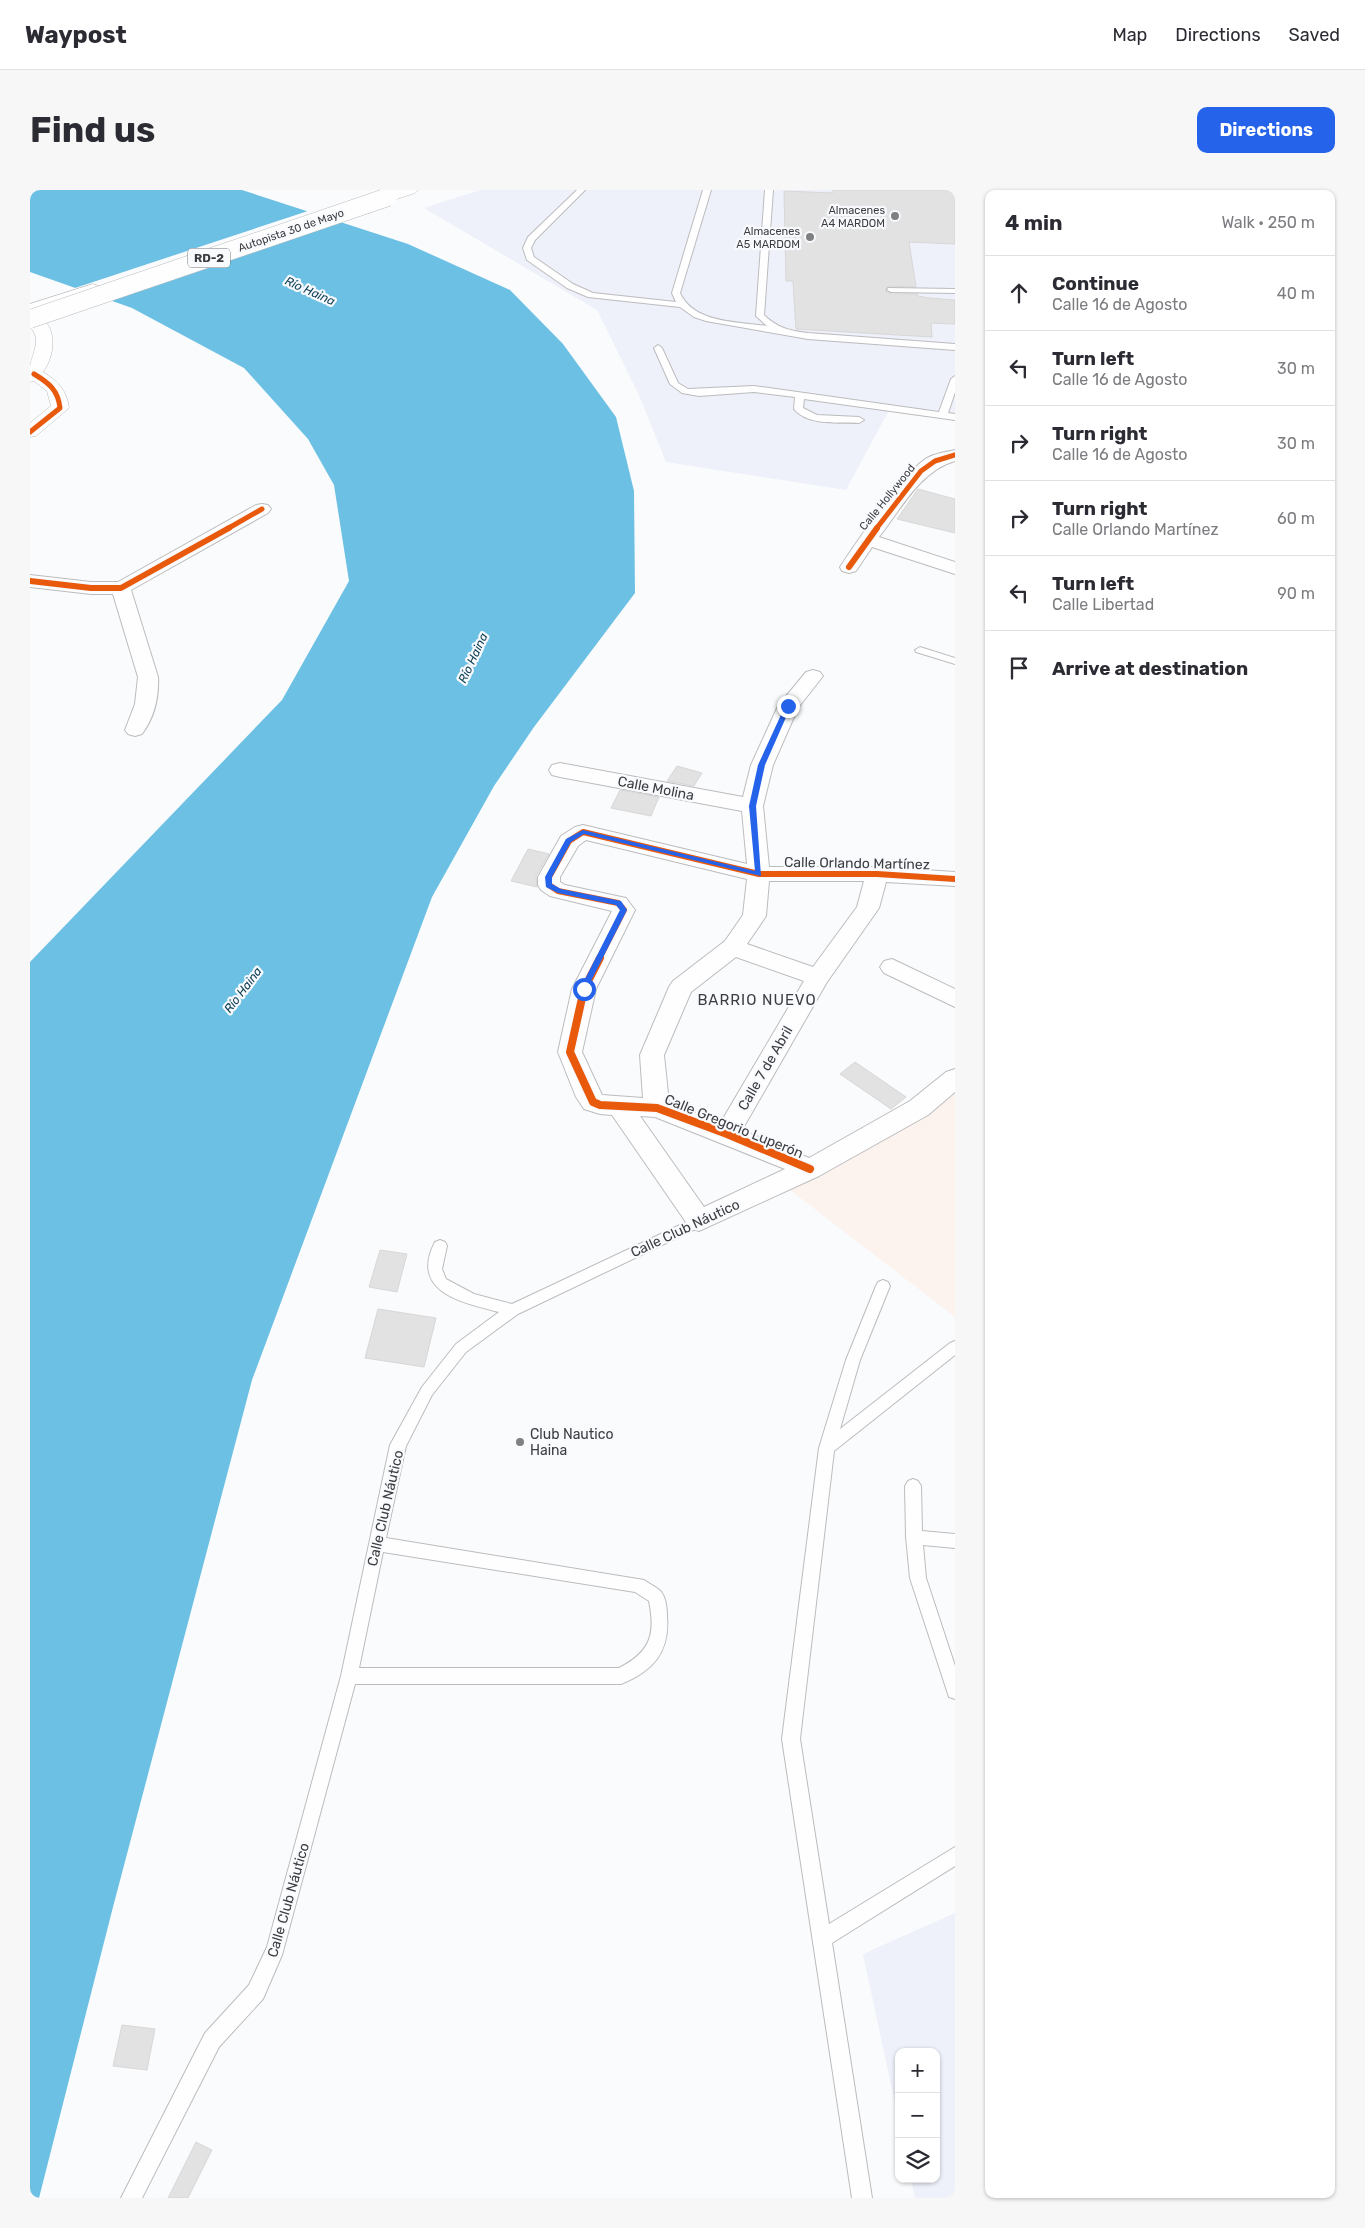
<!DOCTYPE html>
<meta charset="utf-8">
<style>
body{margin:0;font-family:Rubik,sans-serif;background:#f7f7f7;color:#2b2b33}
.controls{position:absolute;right:15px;bottom:15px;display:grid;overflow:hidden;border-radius:10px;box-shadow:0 1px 4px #0004}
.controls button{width:45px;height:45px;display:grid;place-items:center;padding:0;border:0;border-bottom:1px solid #e1e1e2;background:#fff;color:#2b2b33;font:25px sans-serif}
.stop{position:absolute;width:15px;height:15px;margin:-11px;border:4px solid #2563eb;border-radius:50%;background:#fff}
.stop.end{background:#2563eb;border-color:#fff;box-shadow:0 1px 5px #0008}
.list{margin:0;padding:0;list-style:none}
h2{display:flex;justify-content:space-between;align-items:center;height:65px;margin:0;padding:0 20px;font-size:21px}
h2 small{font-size:16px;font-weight:400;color:#7c7c81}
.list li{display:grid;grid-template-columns:32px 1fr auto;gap:15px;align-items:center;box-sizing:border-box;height:75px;padding:0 20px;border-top:1px solid #e1e1e2}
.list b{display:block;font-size:19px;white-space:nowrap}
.list p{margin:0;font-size:16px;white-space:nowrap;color:#7c7c81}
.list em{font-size:16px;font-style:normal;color:#7c7c81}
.icon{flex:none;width:28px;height:28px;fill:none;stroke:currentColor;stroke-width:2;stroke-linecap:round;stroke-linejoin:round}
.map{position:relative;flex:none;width:925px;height:2008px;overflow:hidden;border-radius:10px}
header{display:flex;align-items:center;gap:30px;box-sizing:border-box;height:70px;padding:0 25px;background:#fff;border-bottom:1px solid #e1e1e2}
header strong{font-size:24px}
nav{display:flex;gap:28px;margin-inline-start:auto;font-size:18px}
.intro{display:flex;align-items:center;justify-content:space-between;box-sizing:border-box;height:120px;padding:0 30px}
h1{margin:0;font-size:35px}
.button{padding:12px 22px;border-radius:10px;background:#2563eb;color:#fff;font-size:18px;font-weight:700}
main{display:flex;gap:30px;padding:0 30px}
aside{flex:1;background:#fff;border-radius:10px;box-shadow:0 1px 4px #0004}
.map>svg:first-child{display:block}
</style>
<header>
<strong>Waypost</strong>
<nav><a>Map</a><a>Directions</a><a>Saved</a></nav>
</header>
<div class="intro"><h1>Find us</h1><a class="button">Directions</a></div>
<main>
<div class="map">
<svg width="925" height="2008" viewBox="0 0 925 2008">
<rect width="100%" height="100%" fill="#fafbfd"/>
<!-- built -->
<path fill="#eef0fa" d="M450,0h475v229l-65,-11 -44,82 -180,-28 -27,-67 -42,-85 -173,-102z
M925,1723v285h-40l-4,-19h25v-127h-37v70l-36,-168z"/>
<!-- industrial -->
<path fill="#fcf3ee" d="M925,900v227l-165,-127 113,-65z"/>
<!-- water -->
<path fill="#6cc0e4" d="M0,0h212l166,54 102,46 53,54 53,73 18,74 1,102 -101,134 -40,59 -62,111 -180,483 -139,527 -74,291h-9v-1236l252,-262 67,-119 -15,-96 -26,-46 -64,-71 -112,-60 -102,-36z"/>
<!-- pier -->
<path fill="#fafbfd" d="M281,20l29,9 -240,81 -28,-11z"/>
<!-- building -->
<path fill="#e2e2e3" stroke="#d8d7d7" d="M803,0h122v54l-46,-2 7,45 -28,-1 -3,5 6,3h26l1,2 11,2 26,2v24l-24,-1 1,14 -136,-8 -3,-48h-7l-2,-90 49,2z
M888,299l37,10v34l-58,-14z
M647,576l25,7 -8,13 -27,-5z
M590,600l39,7 -8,19 -40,-8z
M498,659l21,5 -13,22 1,11 -26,-6z
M825,872l51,35 -15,12 -51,-35z
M350,1060l27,4 -10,38 -28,-5z
M348,1119l58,9 -12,49 -59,-9z
M92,1835l33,4 -8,41 -34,-4z
M166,1952l16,8 -24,48h-20z"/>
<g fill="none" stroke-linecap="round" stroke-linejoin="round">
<!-- lane casing -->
<g stroke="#bcbcbe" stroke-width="2">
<path id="lane" d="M547,0h8l-50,50 -4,8 3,9 39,27 20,9 83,9 -4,-9 31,-103h8l-31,103c13,30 58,29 87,33l-11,-10 9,-126h8l-9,125c13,13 27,16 44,18l147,11v6l-147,-11 -102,-18 -12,-4 -14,-10 -92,-10 -21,-9 -40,-28 -4,-12 5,-11z
M858,98l67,1v4l-64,-1 -4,-2z
M628,155l4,3 16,35 10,6 66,-3 185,26 12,-33 4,-3v16l-7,21 7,1v6l-151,-21 -1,9 14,7 42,2 5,3 -5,3c-20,-1 -51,3 -65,-14l1,-12 -41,-5 -55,4 -17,-3 -12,-9 -16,-36z
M890,457l35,11v6l-39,-12 -1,-2z
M669,1026l5,1 2,4 -2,4 -186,89 -52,38 -34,43 -26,51 -20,92 258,42c5,4 15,8 18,13 4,6 5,16 5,23 3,36 -14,55 -46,68h-266l-73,271 -19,44 -44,48 -77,151h-21l84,-165 44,-48 18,-38 74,-271 49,-231 32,-58 34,-43 43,-32c-36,-9 -90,-20 -64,-70l5,-2 5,2 2,4 -5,23 4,10 28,15 38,10zM353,1362l252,40 14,9c7,34 1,51 -30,67h-260z
M853,1090l5,2 2,4 -30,74 -20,69 110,-86 5,-2v14l-121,96 -34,288 29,185 126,-77v19l-123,77 40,255h-20l-70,-459 37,-291 27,-88 30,-74 2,-4z
M883,1289l5,2 3,5 1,45 33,3v14l-32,-3 3,33 29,88v33l-6,-2 -2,-6 -37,-113 -4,-41 -1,-51 3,-5z"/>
</g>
<!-- street casing -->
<g stroke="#bcbcbe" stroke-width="2">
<path id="street" d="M925,260v11c-35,10 -54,48 -76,76l76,25v12l-83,-27 -16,24 -7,2 -7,-2 -2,-4c16,-24 66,-99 89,-110 8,-4 18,-5 26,-7z
M232,314l6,1 3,4 -3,4 -137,77 27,87c1,20 -4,41 -16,57l-7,2 -7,-2 -3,-4 10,-26 3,-27 -25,-83h-22l-61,-7v-12l61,7h27l138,-77z
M783,480l7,2 3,4 -25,32 -25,57 -10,41 6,61h108l78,5v14l-69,-4 -7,26 -52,74 -85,148 67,28 101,-57 36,-29 9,-3v23l-27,23 -109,61 -120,55 -9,-3 -78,-113 -12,-1 -16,-5 -8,-12 -18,-45 14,-63 40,-78 -62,-15 -9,-6 -3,-5v-8l23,-41 14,-9 8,-2 164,39 -5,-53 -182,-34 -8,-2 -3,-5 3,-5 8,-2 183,34 8,-32 27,-59 28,-34zM556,650l161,39 -4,36 -18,26 -52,40 -4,6 -29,68 3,43 -41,-3 -20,-43 14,-63 39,-79 -9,-12 -61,-13 -5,-3v-5l18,-31zM739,691h95l-7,26 -44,60 -66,-23 19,-28zM706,767l68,24 -83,141 -52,-19 -5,-48 27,-63zM610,926l15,1 130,52 -81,38z
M862,769l63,30v18l-71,-34 -4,-6 4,-6z"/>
</g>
<!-- secondary casing -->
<g stroke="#bcbcbe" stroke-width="1">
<path id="secondary" d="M0,122c28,7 27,41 13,60 15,9 24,19 26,36l-33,28 -6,1v-14l21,-17 -4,-15 -13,-10 -4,1c0,-5 0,-11 0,-16 3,-14 12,-27 0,-39z"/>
</g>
<!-- highway casing -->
<g stroke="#bcbcbe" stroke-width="1">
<path id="highway" d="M364,0h24l-3,3 -27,9 -5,-2 -3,-3 3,-3z
M63,94l6,2 2,3 -2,3 -69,23v-11z"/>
</g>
<!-- lane -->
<use href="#lane" fill="#fefeff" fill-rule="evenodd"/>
<!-- street -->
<use href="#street" fill="#fefeff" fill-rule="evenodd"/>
<!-- secondary -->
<use href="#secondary" fill="#fefeff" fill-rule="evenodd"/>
<!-- highway -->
<use href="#highway" fill="#fefeff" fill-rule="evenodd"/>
<!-- highway-bridge casing -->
<g stroke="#bcbcbe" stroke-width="19" stroke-linecap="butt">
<path id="highway-bridge" d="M0,129l358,-122"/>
</g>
<!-- highway-bridge -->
<use href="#highway-bridge" stroke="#fefeff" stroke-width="18"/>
<!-- cycleway-far2 casing -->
<g stroke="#f9fafe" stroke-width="7">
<path id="cycleway-far2" d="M0,242l30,-24c-2,-18 -11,-25 -26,-34
M197,339l35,-20
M846,339l45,-58 14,-10 20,-6"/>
</g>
<!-- cycleway-far1 casing -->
<g stroke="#f9fafe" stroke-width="9">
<path id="cycleway-far1" d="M819,377l28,-39
M0,391l61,7h30l108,-60
M569,769l25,-49 -6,-7 -60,-12 -9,-6v-8l20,-36 14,-9 176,42h118l78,5"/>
</g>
<!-- cycleway casing -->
<g stroke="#f9fafe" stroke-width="11">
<path id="cycleway" d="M570,768l-16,31 -14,63 23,50 7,3 57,3 70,26 83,35"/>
</g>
<!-- cycleway-far2 -->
<use href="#cycleway-far2" stroke="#e8590c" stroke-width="5"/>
<!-- cycleway-far1 -->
<use href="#cycleway-far1" stroke="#e8590c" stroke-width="6"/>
<!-- cycleway -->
<use href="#cycleway" stroke="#e8590c" stroke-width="8"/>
</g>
<!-- route -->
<path fill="#2563eb" d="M758,514l3,2 -26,59 -9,41 5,70 -177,-42 -13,8 -19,35v7l9,5 60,12 6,9 -40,79 -6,2 -1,-2 40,-79 -4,-5 -58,-12 -12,-6 -1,-10 21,-38 17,-9 172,41 -6,-65 9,-41 27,-59z"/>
<!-- markers -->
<g fill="#7e8082" stroke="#f9fafe" stroke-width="2">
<circle cx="865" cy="26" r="5"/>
<circle cx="780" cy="47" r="5"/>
<circle cx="490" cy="1252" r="5"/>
</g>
<g text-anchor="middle" stroke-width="4.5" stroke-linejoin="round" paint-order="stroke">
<!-- far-poi labels -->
<g font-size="11" fill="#3c3d3f" stroke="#f9fafe" text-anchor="end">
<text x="855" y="24">Almacenes<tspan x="855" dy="13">A4 MARDOM</tspan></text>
<text x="770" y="45">Almacenes<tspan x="770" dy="13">A5 MARDOM</tspan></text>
</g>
<!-- far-street labels -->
<g font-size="11" fill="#3c3d3f" stroke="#f9fafe">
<text transform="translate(261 40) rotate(-19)" y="4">Autopista 30 de Mayo</text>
<text transform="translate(857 307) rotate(-51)" y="4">Calle Hollywood</text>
</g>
<!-- shield labels -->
<rect fill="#f9fafe" stroke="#757678" stroke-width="1" x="158" y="58.5" width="42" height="19" rx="4"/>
<g font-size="12" font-weight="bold" fill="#3c3d3f">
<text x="179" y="72">RD-2</text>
</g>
<!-- far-water labels -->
<g font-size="12" font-style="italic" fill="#0e4055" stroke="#f9fafe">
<text transform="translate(280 101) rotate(24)" y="4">Río Haina</text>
<text transform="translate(443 468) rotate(-65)" y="4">Río Haina</text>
<text transform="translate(213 800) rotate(-53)" y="4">Río Haina</text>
</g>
<!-- street labels -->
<g font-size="14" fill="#3c3d3f" stroke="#f9fafe">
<text transform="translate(626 598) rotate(11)" y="5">Calle Molina</text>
<text transform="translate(827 673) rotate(1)" y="5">Calle Orlando Martínez</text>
<text transform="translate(735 878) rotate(-60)" y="5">Calle 7 de Abril</text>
<text transform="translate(704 936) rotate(22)" y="5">Calle Gregorio Luperón</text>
<text transform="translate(655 1038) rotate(-25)" y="5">Calle Club Náutico</text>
<text transform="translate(355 1318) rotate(-77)" y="5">Calle Club Náutico</text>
<text transform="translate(258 1710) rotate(-74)" y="5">Calle Club Náutico</text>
</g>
<!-- poi labels -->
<g font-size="14" fill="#3c3d3f" stroke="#f9fafe" text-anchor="start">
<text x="500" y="1249">Club Nautico<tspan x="500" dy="16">Haina</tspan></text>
</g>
<!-- neighbourhood labels -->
<g font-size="15" letter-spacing="1" fill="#3c3d3f" stroke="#f9fafe">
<text x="727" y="815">BARRIO NUEVO</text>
</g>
</g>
</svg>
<div class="controls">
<button>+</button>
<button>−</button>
<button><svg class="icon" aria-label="layers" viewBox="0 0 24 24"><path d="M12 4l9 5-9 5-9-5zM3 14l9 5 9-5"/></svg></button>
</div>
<div class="stop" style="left:554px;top:799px"></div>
<div class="stop end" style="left:758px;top:516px"></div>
</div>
<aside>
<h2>4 min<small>Walk · 250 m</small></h2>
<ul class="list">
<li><svg class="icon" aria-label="ahead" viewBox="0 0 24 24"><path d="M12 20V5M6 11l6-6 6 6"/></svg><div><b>Continue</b><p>Calle 16 de Agosto</p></div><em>40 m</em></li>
<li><svg class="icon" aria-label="left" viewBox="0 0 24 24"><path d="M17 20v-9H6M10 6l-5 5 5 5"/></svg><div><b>Turn left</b><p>Calle 16 de Agosto</p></div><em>30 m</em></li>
<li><svg class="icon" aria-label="right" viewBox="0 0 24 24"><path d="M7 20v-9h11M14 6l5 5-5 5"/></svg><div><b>Turn right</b><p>Calle 16 de Agosto</p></div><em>30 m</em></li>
<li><svg class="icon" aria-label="right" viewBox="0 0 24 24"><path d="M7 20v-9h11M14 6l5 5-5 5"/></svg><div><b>Turn right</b><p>Calle Orlando Martínez</p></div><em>60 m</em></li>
<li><svg class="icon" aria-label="left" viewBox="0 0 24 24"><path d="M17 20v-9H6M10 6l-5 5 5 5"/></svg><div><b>Turn left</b><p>Calle Libertad</p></div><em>90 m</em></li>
<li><svg class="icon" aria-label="arrive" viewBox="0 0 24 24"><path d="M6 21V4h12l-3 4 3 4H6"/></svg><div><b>Arrive at destination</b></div></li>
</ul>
</aside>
</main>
